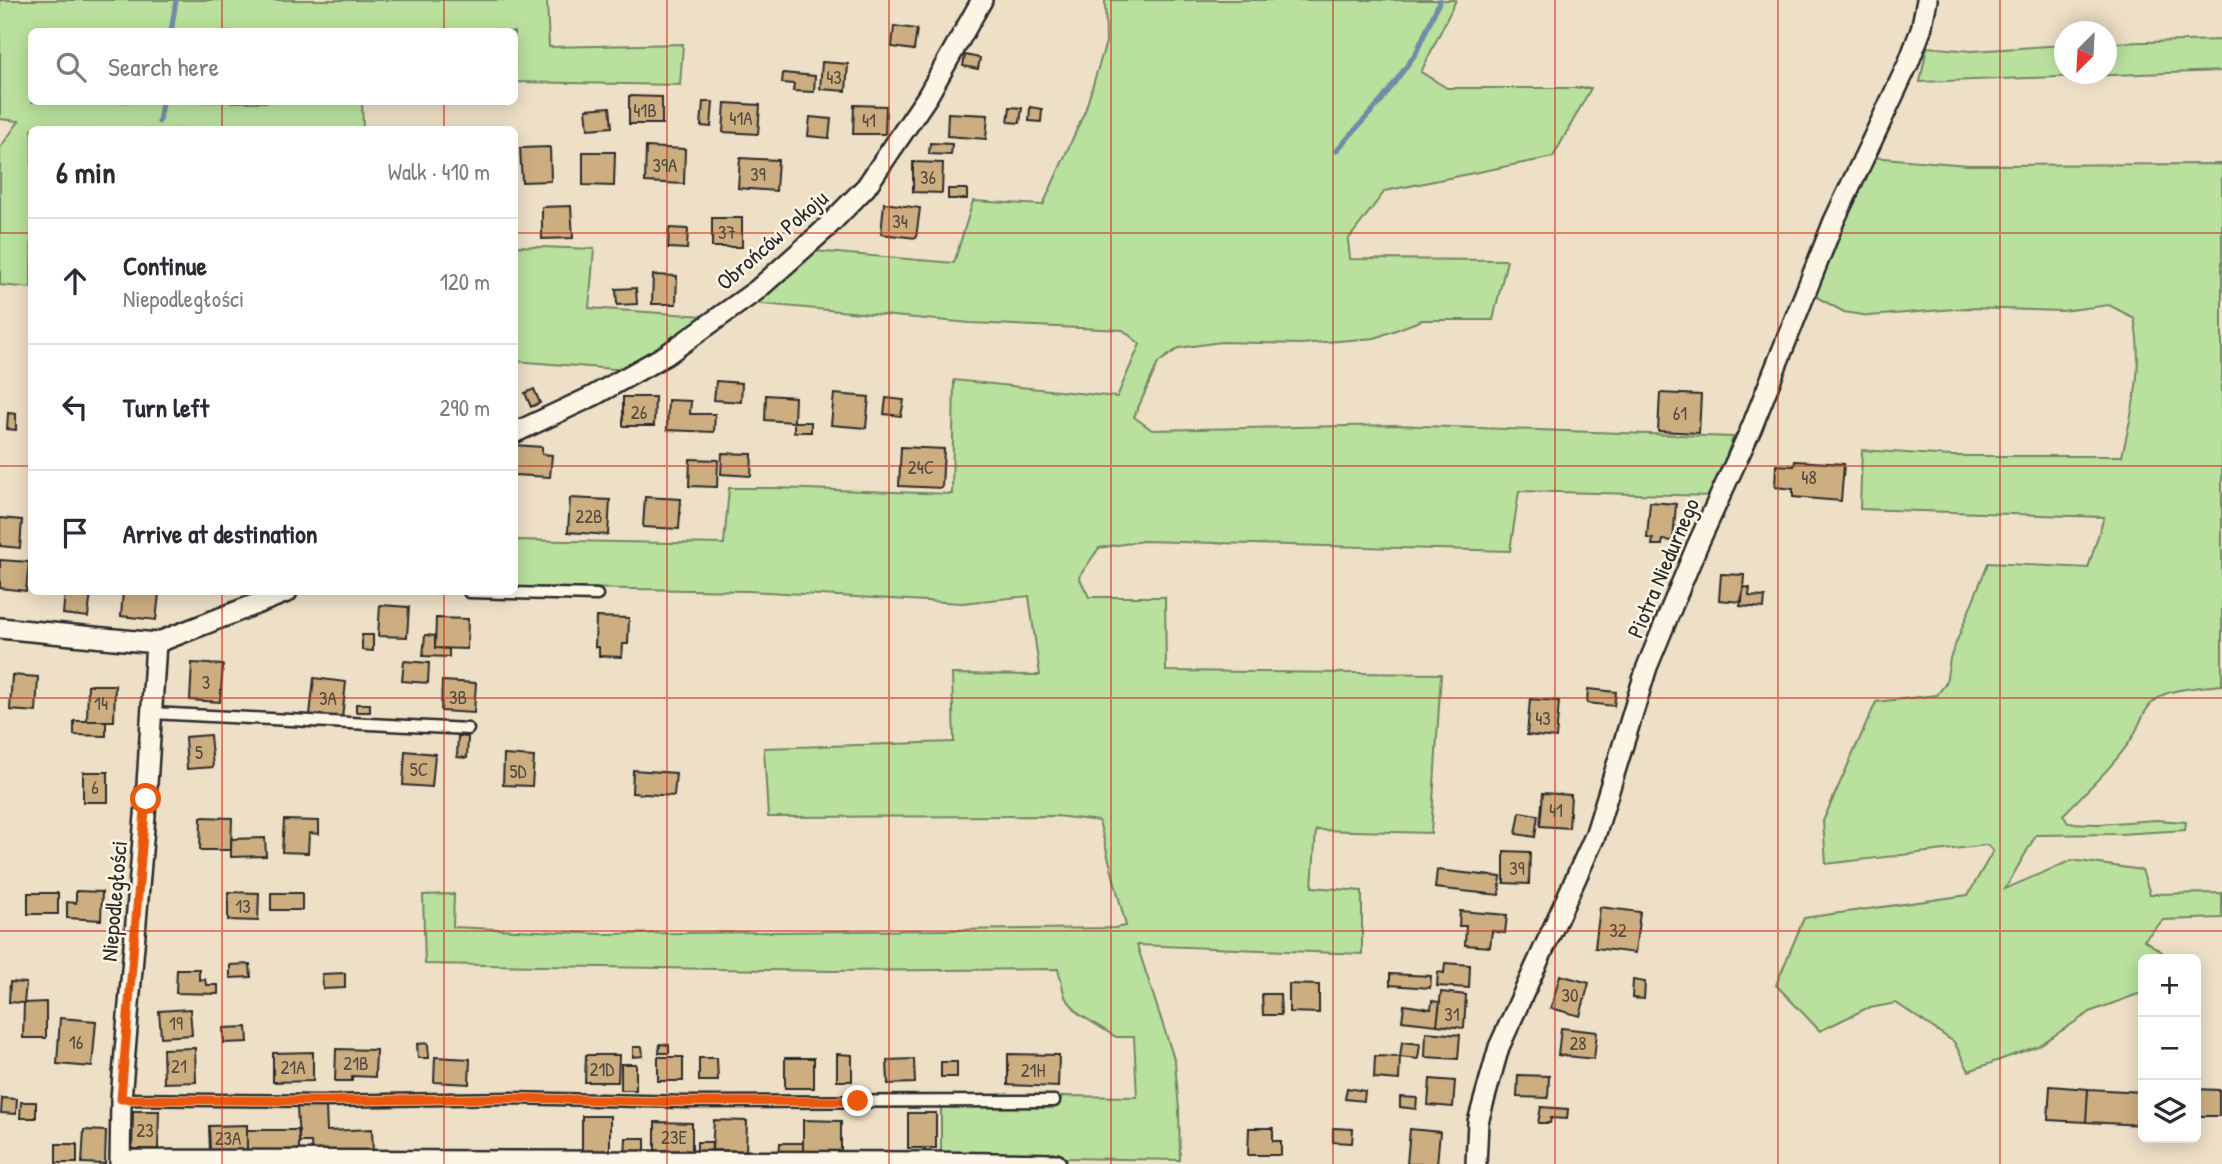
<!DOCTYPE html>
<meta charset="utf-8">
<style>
body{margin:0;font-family:"Patrick Hand",sans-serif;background:#f2f2f3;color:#2b2b33}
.controls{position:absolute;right:21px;bottom:21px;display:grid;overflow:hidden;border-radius:10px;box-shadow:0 4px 18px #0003}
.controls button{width:63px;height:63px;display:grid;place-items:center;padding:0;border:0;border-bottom:2px solid #e1e1e2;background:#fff;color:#2b2b33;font:35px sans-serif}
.compass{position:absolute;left:2054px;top:21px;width:63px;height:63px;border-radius:50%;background:#fff;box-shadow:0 4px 18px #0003;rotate:204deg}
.stop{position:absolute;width:21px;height:21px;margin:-16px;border:5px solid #ea580c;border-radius:50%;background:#fff}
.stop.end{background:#ea580c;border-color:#fff;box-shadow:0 2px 7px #0008}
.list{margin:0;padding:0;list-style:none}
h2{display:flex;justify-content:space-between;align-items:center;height:91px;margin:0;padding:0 28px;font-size:30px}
h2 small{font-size:23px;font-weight:400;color:#7c7c81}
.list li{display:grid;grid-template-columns:46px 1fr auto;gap:21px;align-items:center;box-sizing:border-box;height:126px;padding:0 28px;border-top:2px solid #e1e1e2}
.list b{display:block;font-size:26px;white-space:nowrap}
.list p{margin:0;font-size:23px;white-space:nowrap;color:#7c7c81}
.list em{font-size:23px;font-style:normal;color:#7c7c81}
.icon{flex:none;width:38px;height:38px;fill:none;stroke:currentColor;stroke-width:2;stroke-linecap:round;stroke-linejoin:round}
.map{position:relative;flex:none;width:2222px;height:1164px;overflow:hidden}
.search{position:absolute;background:#fff;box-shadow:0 4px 18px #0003;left:28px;top:28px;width:490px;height:77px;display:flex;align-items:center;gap:18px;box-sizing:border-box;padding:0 24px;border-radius:10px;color:#7c7c81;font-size:26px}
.panel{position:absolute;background:#fff;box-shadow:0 4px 18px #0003;left:28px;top:126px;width:490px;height:469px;border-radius:10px}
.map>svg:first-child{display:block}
</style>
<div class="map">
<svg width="2222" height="1164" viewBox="0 0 2222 1164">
<rect width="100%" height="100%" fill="#eee0c7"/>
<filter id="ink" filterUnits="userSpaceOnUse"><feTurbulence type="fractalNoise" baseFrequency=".0143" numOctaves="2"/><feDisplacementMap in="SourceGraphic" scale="14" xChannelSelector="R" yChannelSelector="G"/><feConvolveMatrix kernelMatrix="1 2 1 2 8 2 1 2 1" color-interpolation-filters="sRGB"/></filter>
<g filter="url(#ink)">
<!-- green -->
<path fill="#b9e19d" stroke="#728664" stroke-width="2" d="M0,0h547l2,47 134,-3 -3,41 -165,-3 -1,-50h-482v70h330l1,27 -331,1 -1,158 -31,-3v-137l19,-27 -19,-2z
M1105,0h351l-35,72 26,16h144l-38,69 -168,34 -37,49 2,19 157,1 -14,60h-71l-47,18 -74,6 -80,-2 -42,6 -21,15 -24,54 18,13 242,-5 339,12 -21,59 -193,-5 -9,60 -367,-10 -44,7 -20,29 10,20h76l1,74 275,3 -10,159 -115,-3 -4,57 50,4v63l-225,-9 38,117 4,47 1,51 -239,-4v-49l118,-2 3,-9 75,1 -3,-60h-18l-37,-23 -14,-17 -7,-28 -228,2 -405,-7 -2,-69 31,-1 -1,33 150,7 511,-6 12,-2 -27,-105 -43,-5 -288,1 -4,-69 190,-6 -2,-68 88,1 -11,-79 -67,7 -214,-12 -233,-4v-47l209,4 5,-56h46l177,6 2,-114 163,17 23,-53 -17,-14 -153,-7 -220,-20 64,-52 140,12 19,-62 70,4 42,-94 21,-69z
M2222,40v31l-302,11 7,-35 45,4 92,-6v29h42l1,-31z
M1871,157l97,8 254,-1v521c-16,2 -46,3 -59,10 -21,12 -20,25 -31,43 -18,28 -46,53 -69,77l5,8 31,1 57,-4 30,2 -1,8 -65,4 -84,1 -31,54 67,-29 70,10 8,24 72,-1v25l-59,2 -19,20 29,19h-30v35h-5l-46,17 -54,35 -69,25 -15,-29 -58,-39 -31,6 -45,22 -44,-46 28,-67 164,-23 25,-44 -6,-6 -161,19 -3,-43 53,-119 61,-7 9,-12 4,-25 38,-95 100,5 16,-51 -244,-8 2,-59 89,6h171c11,-49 22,-88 12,-138l-25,-13 -47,6 -95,-3 -98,8 -25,-4 -33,-18z
M515,246l79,3 -5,59 116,8 -37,30 -42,24 -111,-9z"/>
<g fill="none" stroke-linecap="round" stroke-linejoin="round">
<!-- stream -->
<path stroke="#708ca7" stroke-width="5" d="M171,32l5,-32
M159,122l3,-20
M1336,151l46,-51 34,-47 24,-53"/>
</g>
<!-- building -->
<path fill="#cdae81" stroke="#2b2b2b" stroke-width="2" d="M894,26l23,3 -3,21 -22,-3z
M965,55l15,3 -2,11 -15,-3z
M822,62l26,2 -2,27 -26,-2z
M783,73l32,3 -1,16 -21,-1 1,-7 -12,-1z
M629,96l33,1v27h-33z
M703,102h10l-2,25 -10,-1z
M725,103l35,2 -2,29 -35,-2z
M854,105l32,1 -1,28h-32z
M610,107l2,20 -24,2 -2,-20z
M1010,107l12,1 -2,15 -12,-1z
M1030,107l12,2 -1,13 -12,-1z
M948,113l40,2 -2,24 -39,-3z
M810,117l21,2 -2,19 -21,-2z
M930,143l22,1 -1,11 -22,-1z
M550,147l1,34 -29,1 -2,-34z
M646,147l39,2 -1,35 -39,-2z
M583,152h32l-1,34 -31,-1z
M740,158l38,2 -2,31 -38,-3z
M913,162l30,1 -1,30 -29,-1z
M948,189h19v10h-19z
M884,203l36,5 -4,30 -35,-4z
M571,206l2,32 -31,1v-32z
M712,218h30v29h-30z
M669,228l19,1 -1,20 -19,-1z
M653,275l24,1 -1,28h-24z
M636,288l1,16 -20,1 -1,-16z
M716,381l26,2 -1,19 -27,-2z
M534,389l6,14 -9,4 -6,-14z
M1660,393l41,2 -2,38 -41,-2z
M834,394l35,3 -3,31 -35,-3z
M766,395l29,2 -1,25 -29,-2z
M623,397h32l-1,29h-31z
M886,398l18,2 -3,16 -17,-2z
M668,400l23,1 -1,13h25l-1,18 -47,-2z
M8,413l8,1v16l-9,-1z
M794,422h17v10h-17z
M514,445l28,2v7l10,1 -2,22 -36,-2z
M901,447l43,2 -2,39 -43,-2z
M722,453l30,1 -1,22 -30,-2z
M690,459l28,1 -1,27 -28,-1z
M1795,461l49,3 -3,37 -48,-4v-8l-18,-2 1,-22 18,1z
M645,497l36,2 -2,30 -36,-2z
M570,498l40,2 -2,35 -40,-3z
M1650,502l26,2 -3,37 -10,-1 -1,5h-10l1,-6 -6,-1z
M0,518l22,2 -2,28 -20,-2z
M0,560l29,2 -3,29 -26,-3z
M1721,574l23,1 -2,27 -23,-2z
M1744,587l6,1 -1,8 16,1 -1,11 -24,-2z
M65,592h26l-3,25 -25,-3z
M123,592l36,2 -3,26 -35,-4z
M380,605l29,2 -2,30 -29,-1z
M596,617l33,1 -1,26h-5l-1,13 -23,-1v-9h-4z
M436,618l32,1 -1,30 -32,-1z
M362,635h11v16l-11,-1z
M425,635l10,1v12l14,1v8l-26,-1z
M404,661l25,2 -1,20 -26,-2z
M192,663l31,2 -3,37 -30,-2z
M12,675l26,2 -2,35 -26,-2z
M314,678l32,4 -4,36 -32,-3z
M442,681l34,2 -2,30 -33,-2z
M88,685h27l-1,36h-27z
M1588,689l28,3 -2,14 -27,-3z
M1530,699l29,2 -3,37 -29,-3z
M356,704h14v8h-14z
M74,721h32v15l-32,-1z
M210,735l3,32 -26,2 -2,-32z
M458,736l10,1 -1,21 -10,-1z
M405,751l30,3 -3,33 -29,-2z
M504,755l30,2 -2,29 -29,-1z
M633,770l43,3 -2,23 -42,-3z
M83,772h25v30h-25z
M1543,793l28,2 -2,33 -29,-2z
M1520,812l18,3 -3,22 -19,-3z
M201,817l31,1 -1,32h-31z
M284,820l35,1v13l-10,-1 -1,20 -26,-1z
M265,838l1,18 -35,1v-18z
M1504,851l26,1 -1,32 -25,-1z
M1437,870l64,7 -2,18 -64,-7z
M76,891l26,1 -1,28 -34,-2v-16l9,1z
M228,892l31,1 -1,28 -30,-1z
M28,893h30v21h-30z
M271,893h31v17h-31z
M1600,907l40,5 -5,41 -40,-5z
M1460,911l47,4 -2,18 -13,-2 -2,16 -25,-2 1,-19h-7z
M1445,963l25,2 -1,23 -32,-2 1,-14 6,1z
M250,964l1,13 -21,1v-13z
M177,969h22v11l6,-1 1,6h12v9l-42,-1z
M345,973v15l-22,1 -1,-15z
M1390,974l41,2 -1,12 -40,-3z
M1560,975l29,8 -9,33 -29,-8z
M1633,980l12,2 -1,17 -12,-1z
M10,982l16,1 -2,20 -15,-1z
M1289,984l30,1v28l-30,-1z
M1441,992l25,3 -2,33 -27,-3z
M1262,994h18l1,21h-18z
M1432,1001l8,1 -3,23 -35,-4 2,-16 27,4z
M46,1002v36h-23l1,-35z
M190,1009l2,26 -31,2 -2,-26z
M60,1018l36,3 -4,46 -35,-3z
M247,1027l1,15 -24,1 -1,-15z
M1561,1028l36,4 -3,27 -36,-4z
M1426,1032l34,3 -2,24 -33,-2z
M1402,1042l18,2 -2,15 -18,-2z
M428,1043l1,15h-11l-1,-14z
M660,1044l9,1v8h-10z
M633,1047h9l1,9 -10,1z
M195,1048l1,34 -32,1 -1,-34z
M336,1049l40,1 -1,27 -23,-1v5h-17z
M313,1052v29l-40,1v-29z
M837,1054l15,1v26h-15z
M1008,1054l51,1 -1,32 -50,-2z
M586,1055h33l-1,27h-33z
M1375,1056l25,1 -1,23 -25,-2z
M435,1057l35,2 -1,25 -35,-2z
M658,1057h25v24h-25z
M699,1058h18l1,23h-19z
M785,1058h29v30h-29z
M914,1059l1,24 -27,1 -1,-24z
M941,1062h16v15h-16z
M621,1064h15v26h-15z
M1518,1075l31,1 -1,22 -31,-1z
M1430,1079l25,2 -2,26 -25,-2z
M2050,1086l38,3 -2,33 -38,-2z
M1347,1088l18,3 -1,10 -19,-2z
M2088,1089l55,3v33l-57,-3z
M2196,1089l23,1v26h-23z
M1400,1097l17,1 -1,11 -16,-2z
M2,1098l15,1 -1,15 -15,-1z
M21,1102h15v16h-16z
M326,1106l1,25 45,-2 1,25 -61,2 -1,-14h-12l-2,-35z
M1541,1107l27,2 -1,10 -16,-1 -1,5h-12z
M133,1111h26l-1,38h-26z
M908,1113h28v35h-28z
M582,1116h28v36l-28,-1z
M714,1120l33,1 -1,30 -34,-1z
M803,1120l38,1v30h-38z
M655,1122l37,1v28l-37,-1z
M247,1125v25l-37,1 -1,-25z
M1249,1128h24v13h8v14h-33z
M1333,1128l20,1 -1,14 -19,-1z
M1410,1129l30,3 -3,32h-30z
M84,1130l22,1 -1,33 -23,-1z
M247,1130h52v25h-52z
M626,1138h19v18h-20z
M697,1142h15l-1,17 -14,-1z
M780,1143h23v14h-24z
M56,1144h21v19h-21z"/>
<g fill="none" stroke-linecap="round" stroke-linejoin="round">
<!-- lane casing -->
<g stroke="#2b2b2b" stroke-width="15">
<path id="lane" d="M469,592l128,3
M152,713l316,16
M121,1099l201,2 189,-3 175,4 368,-1"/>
</g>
<!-- street casing -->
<g stroke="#2b2b2b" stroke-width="24">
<path id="street" d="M514,433l79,-37 73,-41 91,-65 66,-59 43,-44 61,-90 55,-97
M0,628l156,15 131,-51
M120,1160l806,2 130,2
M120,1164l1,-65 24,-283 11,-173
M1476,1164l2,-42 21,-75 96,-211 52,-169 50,-121 54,-117 83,-208 74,-157 13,-34 6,-30"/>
</g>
<!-- lane -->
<use href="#lane" stroke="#fcf5e5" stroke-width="10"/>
<!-- street -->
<use href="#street" stroke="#fcf5e5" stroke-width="19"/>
</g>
</g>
<g fill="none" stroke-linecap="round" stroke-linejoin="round" filter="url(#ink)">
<!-- route -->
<path stroke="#ea580c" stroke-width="9" d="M146,799l-25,300 201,2 189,-3 175,4 172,-1"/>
</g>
<!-- grid -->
<path fill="none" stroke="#c8321e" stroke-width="2" stroke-opacity="0.55" d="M222,0v32M444,0v32M667,0v1164M889,0v1164M1111,0v1164M1333,0v1164M1555,0v1164M1778,0v1164M2000,0v1164M222,102v28M444,102v28M0,233h32M514,233h1708M0,466h32M514,466h1708M222,592v572M444,592v572M0,698h2222M0,931h2222"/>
<g text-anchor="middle" stroke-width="5" stroke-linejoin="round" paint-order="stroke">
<!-- number labels -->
<g font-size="19" fill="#544c40">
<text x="834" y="84">43</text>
<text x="645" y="117">41B</text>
<text x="741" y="125">41A</text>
<text x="869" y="127">41</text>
<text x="665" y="172">39A</text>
<text x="758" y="181">39</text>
<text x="928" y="184">36</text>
<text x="900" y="228">34</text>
<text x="727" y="239">37</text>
<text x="639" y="419">26</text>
<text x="1680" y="420">61</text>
<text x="921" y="474">24C</text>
<text x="1809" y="484">48</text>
<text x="589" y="523">22B</text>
<text x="206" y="689">3</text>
<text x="458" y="704">3B</text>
<text x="328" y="705">3A</text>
<text x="101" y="710">14</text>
<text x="1543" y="725">43</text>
<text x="199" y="759">5</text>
<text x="419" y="776">5C</text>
<text x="518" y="778">5D</text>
<text x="95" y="794">6</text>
<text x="1556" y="817">41</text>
<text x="1517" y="875">39</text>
<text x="243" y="913">13</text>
<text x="1618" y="937">32</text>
<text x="1570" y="1002">30</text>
<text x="1452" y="1021">31</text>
<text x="176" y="1030">19</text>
<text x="76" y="1049">16</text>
<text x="1578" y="1050">28</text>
<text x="356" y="1070">21B</text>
<text x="179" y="1073">21</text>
<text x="293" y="1074">21A</text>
<text x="602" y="1076">21D</text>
<text x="1033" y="1077">21H</text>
<text x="145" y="1137">23</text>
<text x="674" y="1144">23E</text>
<text x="228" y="1145">23A</text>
</g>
<!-- street labels -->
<g font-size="23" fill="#2b2b2b" stroke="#fcf5e5">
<text transform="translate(772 240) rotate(-41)" y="8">Obrońców Pokoju</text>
<text transform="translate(1663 568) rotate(-67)" y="8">Piotra Niedurnego</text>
<text transform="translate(114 901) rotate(-85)" y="8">Niepodległości</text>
</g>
</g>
</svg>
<div class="controls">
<button>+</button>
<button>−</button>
<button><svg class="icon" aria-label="layers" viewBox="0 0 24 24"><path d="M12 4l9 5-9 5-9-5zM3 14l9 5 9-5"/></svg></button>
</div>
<svg class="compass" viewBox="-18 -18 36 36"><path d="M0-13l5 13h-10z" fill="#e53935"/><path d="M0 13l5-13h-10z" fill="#7c7c81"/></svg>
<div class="stop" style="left:146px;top:799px"></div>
<div class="stop end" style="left:858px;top:1101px"></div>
<div class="search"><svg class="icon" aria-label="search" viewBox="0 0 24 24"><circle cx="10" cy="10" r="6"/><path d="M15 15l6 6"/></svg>Search here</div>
<section class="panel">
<h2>6 min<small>Walk · 410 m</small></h2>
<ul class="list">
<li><svg class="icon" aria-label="ahead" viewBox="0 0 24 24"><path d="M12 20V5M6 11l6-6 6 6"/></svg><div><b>Continue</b><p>Niepodległości</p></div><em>120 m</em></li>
<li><svg class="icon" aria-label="left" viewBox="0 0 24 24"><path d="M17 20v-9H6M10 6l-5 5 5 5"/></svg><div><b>Turn left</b></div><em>290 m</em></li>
<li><svg class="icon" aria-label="arrive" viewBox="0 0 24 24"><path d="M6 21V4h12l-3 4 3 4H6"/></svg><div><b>Arrive at destination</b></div></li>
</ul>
</section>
</div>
